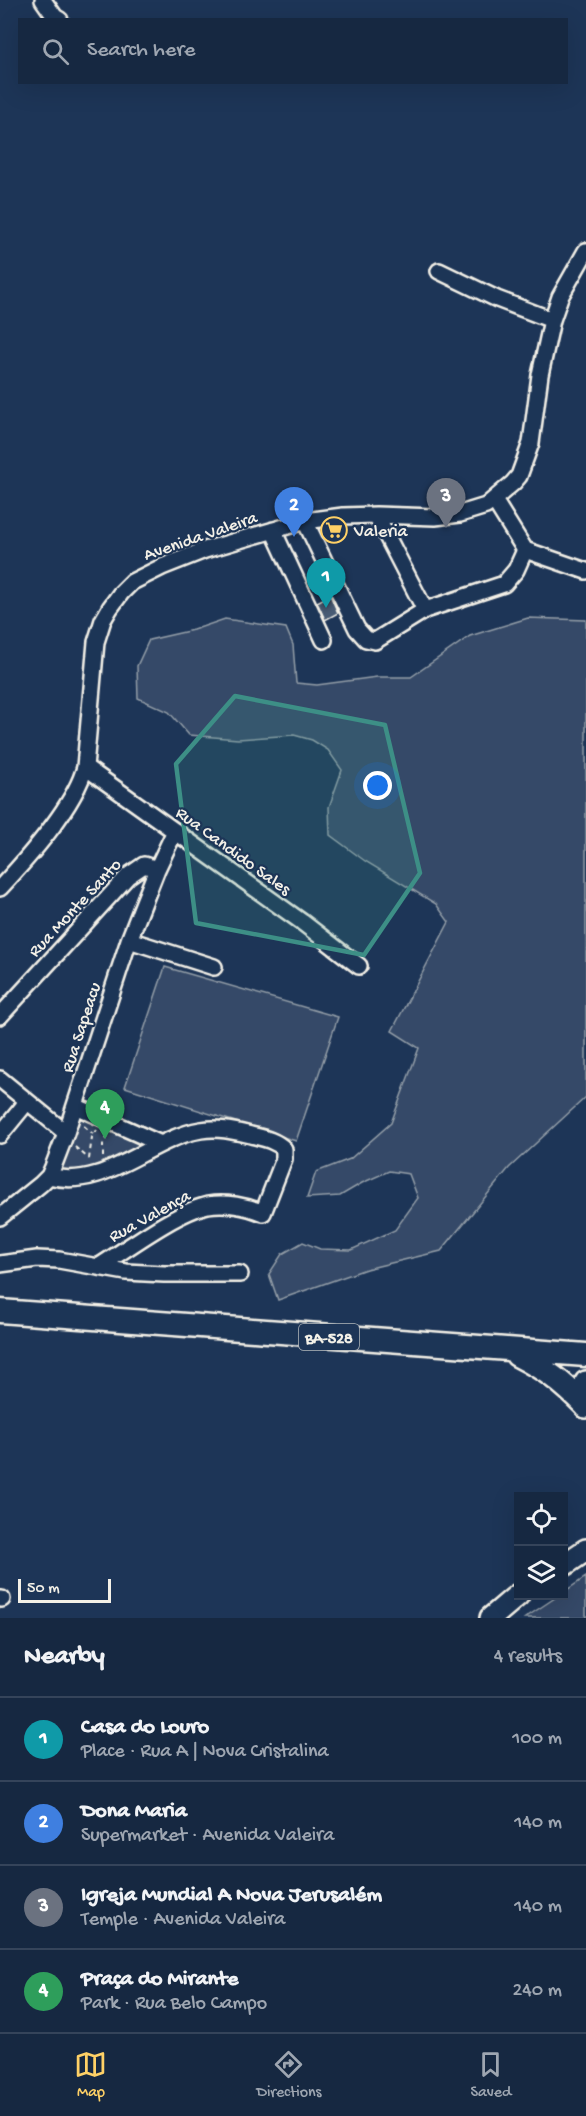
<!DOCTYPE html>
<meta charset="utf-8">
<style>
body{margin:0;font-family:"Gochi Hand",sans-serif;background:#23344c;color:#f1f3f6}
.controls{position:absolute;right:18px;bottom:18px;display:grid;overflow:hidden;border-radius:0px;box-shadow:0 6px 24px #0002}
.controls button{width:54px;height:54px;display:grid;place-items:center;padding:0;border:0;border-bottom:2px solid #35445a;background:#162841;color:#f1f3f6;font:30px sans-serif}
.scale{position:absolute;left:18px;bottom:15px;width:93px;box-sizing:border-box;padding-left:6px;border:3px solid #f4f1e8;border-top:0;font-size:16px;line-height:21px;white-space:nowrap;color:#f4f1e8;-webkit-text-stroke:4px #1d3557;paint-order:stroke}
.you{position:absolute;left:378px;top:786px;width:21px;height:21px;margin:-15px;border:4px solid #fff;border-radius:50%;background:#1a73e8;box-shadow:0 0 0 9px #1a73e833}
.badge{display:grid;place-items:center;width:39px;height:39px;border-radius:50%;background:#ffd166;color:#fff;font-size:20px;font-weight:700}
.pin{position:absolute;translate:-50% -50px;filter:drop-shadow(0 2px 3px #0008)}
.pin::after{content:'';position:absolute;top:32px;width:21px;height:18px;background:inherit;clip-path:polygon(0 0,100% 0,50% 100%)}
.list{margin:0;padding:0;list-style:none}
h2{display:flex;justify-content:space-between;align-items:center;height:78px;margin:0;padding:0 24px;font-size:26px}
h2 small{font-size:20px;font-weight:400;color:#9ea6b1}
.list li{display:grid;grid-template-columns:39px 1fr auto;gap:18px;align-items:center;box-sizing:border-box;height:84px;padding:0 24px;border-top:2px solid #35445a}
.list b{display:block;font-size:22px;white-space:nowrap}
.list p{margin:0;font-size:20px;white-space:nowrap;color:#9ea6b1}
.list em{font-size:20px;font-style:normal;color:#9ea6b1}
.icon{flex:none;width:33px;height:33px;fill:none;stroke:currentColor;stroke-width:2;stroke-linecap:round;stroke-linejoin:round}
.map{position:relative;flex:none;width:586px;height:1618px;overflow:hidden}
.search{position:absolute;background:#162841;box-shadow:0 6px 24px #0002;left:18px;right:18px;top:18px;height:66px;display:flex;align-items:center;gap:15px;box-sizing:border-box;padding:0 21px;border-radius:0px;color:#9ea6b1;font-size:22px}
.sheet{height:414px;background:#162841}
nav{display:flex;justify-content:space-around;align-items:center;box-sizing:border-box;height:84px;border-top:2px solid #35445a;background:#162841;font-size:16px;color:#9ea6b1}
nav a{display:grid;justify-items:center;gap:3px}
nav .on{color:#ffd166}
.map>svg:first-child{display:block}
</style>
<div class="map">
<svg width="586" height="1618" viewBox="0 0 586 1618">
<rect width="100%" height="100%" fill="#1d3557"/>
<filter id="ink" filterUnits="userSpaceOnUse"><feTurbulence type="fractalNoise" baseFrequency=".0167" numOctaves="2"/><feDisplacementMap in="SourceGraphic" scale="12" xChannelSelector="R" yChannelSelector="G"/><feConvolveMatrix kernelMatrix="1 2 1 2 8 2 1 2 1" color-interpolation-filters="sRGB"/></filter>
<g filter="url(#ink)">
<!-- green -->
<path fill="#354a67" stroke="#949ea8" stroke-width="1.5" d="M528,618l58,2v477l-77,71 -68,83 -75,18 -88,31 -9,-26 13,-20 21,-12 17,7 31,1 44,-20 23,-32 -9,-24 -20,-3 -27,12 -22,13 -33,2 9,-26 34,-13 41,-36 28,-75 -27,-17 57,-109 -13,-18 -71,-43 -35,-26 -1,-28 13,-37 -14,-20 -16,-10 -18,-5 -56,4 -49,-4 -20,-23 -31,-14 -1,-32 12,-26 44,-10 32,-11 61,9 7,17 3,38 21,2 60,-8h34l59,-41z
M165,967l173,50 -42,124 -171,-54z
M76,1109l80,35 -48,24 -50,8z
M586,1577v41h-61l33,-22h6v-4z"/>
<!-- building -->
<path fill="#485b74" stroke="#f4f1e8" stroke-width="1.5" d="M330,595l8,18 -13,7 -8,-18z"/>
<g fill="none" stroke-linecap="round" stroke-linejoin="round">
<!-- minor casing -->
<g stroke="#f4f1e8" stroke-width="20">
<path id="minor" d="M43,0l12,17 5,3
M439,271l58,28 55,21
M494,500l31,50
M376,515l49,95
M305,521l52,108 9,10 9,2 50,-31 79,-26 12,-14 9,-20
M273,530l51,110
M525,550l61,21
M85,767l217,155 57,44
M0,888c27,-29 75,-82 85,-121l11,-125 7,-22 7,-12 11,-15 11,-11 30,-15 43,-17 100,-29 38,-5 33,-1 59,2 25,-3 26,-8 27,-23 6,-7 12,-33 9,-68 12,-55 8,-23 26,-46
M129,940l85,27
M0,1016l128,-140 16,-11 13,4
M0,1079l66,54
M75,1106l86,38
M0,1135l27,-33
M49,1176c56,15 99,-37 152,-46 17,-3 33,1 50,5 12,3 24,5 33,14v10l-21,54c-16,-7 -38,-11 -55,-8 -32,7 -81,44 -110,62
M0,1217l41,-33 8,-8 4,-9 13,-34 63,-193 28,-71 18,-38
M0,1264l37,-5 22,1 67,12 38,2h76
M0,1599h2"/>
</g>
<!-- secondary casing -->
<g stroke="#f4f1e8" stroke-width="26">
<path id="secondary" d="M586,1382v25
M564,1565l22,-15
M491,1618l27,-23"/>
</g>
<!-- primary casing -->
<g stroke="#f4f1e8" stroke-width="27">
<path id="primary" d="M0,1311l586,44
M517,1355c31,16 44,26 69,51"/>
</g>
<!-- path -->
<path stroke="#f4f1e8" stroke-width="2" stroke-dasharray="4.5 4.5" stroke-linecap="butt" d="M84,1126l9,8
M75,1147l14,12
M103,1157v-14l6,-8
M89,1159l3,-22 5,-7"/>
<!-- minor -->
<use href="#minor" stroke="#1d3557" stroke-width="15"/>
<!-- secondary -->
<use href="#secondary" stroke="#1d3557" stroke-width="21"/>
<!-- primary -->
<use href="#primary" stroke="#1d3557" stroke-width="22"/>
</g>
</g>
<!-- marked area -->
<path fill="#3d8f86" fill-opacity="0.2" stroke="#3d8f86" stroke-width="4.5" stroke-linejoin="round" d="M235,696l150,29 35,148 -56,82 -168,-32 -20,-159z"/>
<!-- icons -->
<defs>
<g id="supermarket-ring" transform="scale(1.35)"><circle r="9.5" fill="#1d3557" stroke="#ffd166" stroke-width="1.5"/><path d="M-6-5.5h2.5l.6 2H6L4.5 2H-2.5L-4.4-4H-6ZM-1.5 3.2a1.3 1.3 0 1 0 .1 0ZM3 3.2a1.3 1.3 0 1 0 .1 0Z" fill="#ffd166"/></g>
</defs>
<g fill-rule="evenodd">
<use href="#supermarket-ring" x="334" y="530"/>
</g>
<g text-anchor="middle" stroke-width="4.5" stroke-linejoin="round" paint-order="stroke">
<!-- shield labels -->
<rect fill="#1d3557" stroke="#b4b9bc" stroke-width="1.5" x="299" y="1324" width="60" height="26" rx="4.5"/>
<g font-size="16" font-weight="bold" fill="#f4f1e8">
<text x="329" y="1343">BA-528</text>
</g>
<!-- poi labels -->
<g font-size="18" fill="#f4f1e8" stroke="#1d3557" text-anchor="start">
<text x="354" y="536">Valeria</text>
</g>
<!-- street labels -->
<g font-size="18" fill="#f4f1e8" stroke="#1d3557">
<text transform="translate(200 535) rotate(-19)" y="6">Avenida Valeira</text>
<text transform="translate(234 850) rotate(36)" y="6">Rua Candido Sales</text>
<text transform="translate(74 907) rotate(-47)" y="6">Rua Monte Santo</text>
<text transform="translate(80 1027) rotate(-72)" y="6">Rua Sapeacu</text>
<text transform="translate(149 1215) rotate(-29)" y="6">Rua Valença</text>
</g>
</g>
</svg>
<div class="controls">
<button><svg class="icon" aria-label="locate" viewBox="0 0 24 24"><circle cx="12" cy="12" r="6"/><path d="M12 2v4M12 18v4M2 12h4M18 12h4"/></svg></button>
<button><svg class="icon" aria-label="layers" viewBox="0 0 24 24"><path d="M12 4l9 5-9 5-9-5zM3 14l9 5 9-5"/></svg></button>
</div>
<div class="scale">50 m</div>
<div class="you"></div>
<div class="pin badge" style="left:326px;top:608px;background:#0f9aa8">1</div>
<div class="pin badge" style="left:294px;top:537px;background:#3f7fe0">2</div>
<div class="pin badge" style="left:446px;top:528px;background:#6b7280">3</div>
<div class="pin badge" style="left:105px;top:1139px;background:#2e9e5b">4</div>
<div class="search"><svg class="icon" aria-label="search" viewBox="0 0 24 24"><circle cx="10" cy="10" r="6"/><path d="M15 15l6 6"/></svg>Search here</div>
</div>
<section class="sheet">
<h2>Nearby<small>4 results</small></h2>
<ul class="list">
<li><span class="badge" style="background:#0f9aa8">1</span><div><b>Casa do Louro</b><p>Place · Rua A | Nova Cristalina</p></div><em>100 m</em></li>
<li><span class="badge" style="background:#3f7fe0">2</span><div><b>Dona Maria</b><p>Supermarket · Avenida Valeira</p></div><em>140 m</em></li>
<li><span class="badge" style="background:#6b7280">3</span><div><b>Igreja Mundial A Nova Jerusalém</b><p>Temple · Avenida Valeira</p></div><em>140 m</em></li>
<li><span class="badge" style="background:#2e9e5b">4</span><div><b>Praça do Mirante</b><p>Park · Rua Belo Campo</p></div><em>240 m</em></li>
</ul>
</section>
<nav>
<a class="on"><svg class="icon" aria-label="map" viewBox="0 0 24 24"><path d="M3 6l6-2 6 2 6-2v14l-6 2-6-2-6 2zM9 4v14M15 6v14"/></svg>Map</a>
<a><svg class="icon" aria-label="directions" viewBox="0 0 24 24"><path d="M12 3l9 9-9 9-9-9zM9 14v-3h6M13 9l2 2-2 2"/></svg>Directions</a>
<a><svg class="icon" aria-label="saved" viewBox="0 0 24 24"><path d="M7 4h10v16l-5-4-5 4z"/></svg>Saved</a>
</nav>
